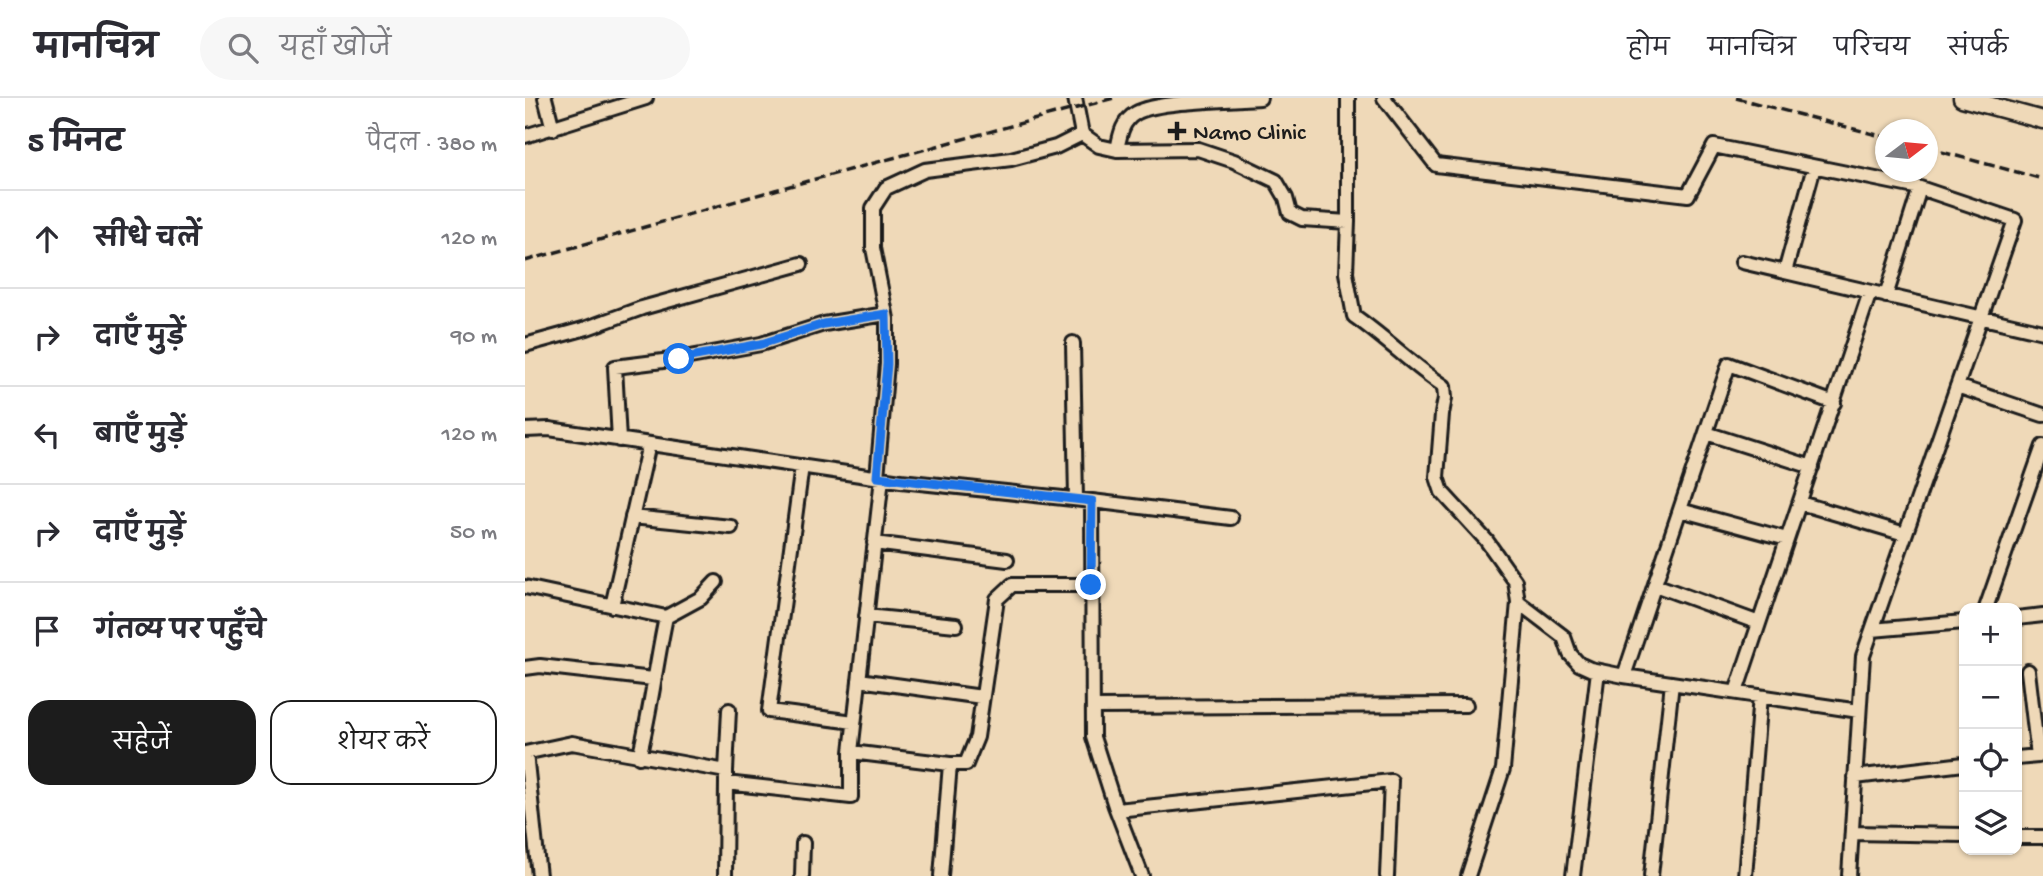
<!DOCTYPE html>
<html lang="hi">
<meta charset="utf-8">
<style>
body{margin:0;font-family:"Gochi Hand","Playpen Sans Deva",sans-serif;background:#f7f7f7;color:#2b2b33}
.controls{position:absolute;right:21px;bottom:21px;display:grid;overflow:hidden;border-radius:14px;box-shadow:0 2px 5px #0004}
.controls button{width:63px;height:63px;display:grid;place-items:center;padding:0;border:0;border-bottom:2px solid #e1e1e2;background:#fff;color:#2b2b33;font:35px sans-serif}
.compass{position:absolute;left:1350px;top:21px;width:63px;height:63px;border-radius:50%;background:#fff;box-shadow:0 2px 5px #0004;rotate:74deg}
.stop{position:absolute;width:21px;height:21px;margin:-16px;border:5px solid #1a73e8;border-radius:50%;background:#fff}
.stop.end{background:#1a73e8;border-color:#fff;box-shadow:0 2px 7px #0008}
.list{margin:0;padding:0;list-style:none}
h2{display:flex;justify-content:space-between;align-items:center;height:91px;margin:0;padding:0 28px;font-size:30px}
h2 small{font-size:23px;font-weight:400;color:#7c7c81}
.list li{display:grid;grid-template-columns:46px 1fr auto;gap:21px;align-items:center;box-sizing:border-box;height:98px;padding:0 28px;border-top:2px solid #e1e1e2}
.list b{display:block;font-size:26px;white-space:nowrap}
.list em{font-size:23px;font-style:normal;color:#7c7c81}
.actions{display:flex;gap:14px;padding:21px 28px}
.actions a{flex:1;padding:16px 0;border:2px solid #1c1c1c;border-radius:21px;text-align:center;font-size:24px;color:#1c1c1c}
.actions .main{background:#1c1c1c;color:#fff}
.icon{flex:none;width:38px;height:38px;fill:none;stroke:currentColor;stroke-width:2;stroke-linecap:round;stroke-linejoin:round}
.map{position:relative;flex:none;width:1518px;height:778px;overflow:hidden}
header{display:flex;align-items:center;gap:42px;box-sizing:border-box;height:98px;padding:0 35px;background:#fff;border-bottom:2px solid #e1e1e2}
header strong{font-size:33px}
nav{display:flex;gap:38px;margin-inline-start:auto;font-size:24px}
.search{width:490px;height:63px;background:#f7f7f7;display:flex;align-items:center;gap:18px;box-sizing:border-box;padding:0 24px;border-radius:38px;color:#7c7c81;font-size:26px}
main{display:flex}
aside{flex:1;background:#fff}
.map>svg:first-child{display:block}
</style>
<header>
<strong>मानचित्र</strong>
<div class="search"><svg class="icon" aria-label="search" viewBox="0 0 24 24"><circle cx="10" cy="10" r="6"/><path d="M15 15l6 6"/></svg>यहाँ खोजें</div>
<nav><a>होम</a><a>मानचित्र</a><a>परिचय</a><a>संपर्क</a></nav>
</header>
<main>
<aside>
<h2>5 मिनट<small>पैदल · 380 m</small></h2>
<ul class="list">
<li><svg class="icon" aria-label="ahead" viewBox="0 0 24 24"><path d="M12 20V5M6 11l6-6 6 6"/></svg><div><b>सीधे चलें</b></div><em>120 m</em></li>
<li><svg class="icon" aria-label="right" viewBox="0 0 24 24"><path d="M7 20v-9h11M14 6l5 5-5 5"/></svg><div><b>दाएँ मुड़ें</b></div><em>90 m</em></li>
<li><svg class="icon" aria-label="left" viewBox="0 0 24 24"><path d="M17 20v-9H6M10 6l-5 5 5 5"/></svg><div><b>बाएँ मुड़ें</b></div><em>120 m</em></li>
<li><svg class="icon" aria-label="right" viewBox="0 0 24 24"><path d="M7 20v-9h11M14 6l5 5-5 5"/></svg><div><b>दाएँ मुड़ें</b></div><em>50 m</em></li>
<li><svg class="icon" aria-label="arrive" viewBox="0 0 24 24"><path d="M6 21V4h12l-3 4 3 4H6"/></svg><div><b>गंतव्य पर पहुँचे</b></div></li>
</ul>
<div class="actions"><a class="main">सहेजें</a><a>शेयर करें</a></div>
</aside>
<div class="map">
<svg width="1518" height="778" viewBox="0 0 1518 778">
<rect width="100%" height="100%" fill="#efd9b8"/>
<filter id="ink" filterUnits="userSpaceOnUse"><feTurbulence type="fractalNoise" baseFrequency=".0143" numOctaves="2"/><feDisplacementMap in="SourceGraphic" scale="14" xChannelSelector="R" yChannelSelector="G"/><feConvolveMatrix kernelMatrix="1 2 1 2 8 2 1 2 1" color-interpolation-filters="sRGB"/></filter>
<g filter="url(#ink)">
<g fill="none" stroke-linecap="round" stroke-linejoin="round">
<!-- minor casing -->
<g stroke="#1c1c1c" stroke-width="18">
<path id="minor" d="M20,0l8,31
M823,0v124
M859,0l52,67 252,30 26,-49 206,42 95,32 -152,436 -14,220
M557,36l17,12 18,4 81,-1 36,12 42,20 10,17 4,15 12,6 46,3 -2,51 8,43c32,22 58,49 90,70l1,12 -3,16 -5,63 5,15 44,48 29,41 3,21 -15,167 -35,107
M0,38l121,-38
M592,52c3,-15 5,-29 19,-37 20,-12 97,-13 124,-15
M1217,164l301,70
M1260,174l29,-105
M1361,198l34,-108
M548,245l3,156
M0,247l62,-17 55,-20 159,-44
M1432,288l86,29
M0,332l24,-1 352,52 191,20 1,236 22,69 27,70
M1181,335l106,34
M94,342l-4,-73 64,-8 82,-15 63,-20 62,-10
M277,368l-33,245 85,11
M352,379l10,-113v-45l-14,-71v-40l13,-20 39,-18 86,-11 45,-12 26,-13 -7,-36
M567,403l139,17
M1275,405l105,31
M1155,412l107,29
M107,419l99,10
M349,445l133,17
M1130,487l104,38
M0,489l141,30 35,-19 15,-16
M993,504l46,35 6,17 9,10 11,5 34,7 235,35
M87,508l37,-162
M1461,510l57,-162
M341,518l90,9
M1492,520l26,-3
M1347,532l92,-8
M0,570l15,-2 113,13
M1099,578l105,-312 105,39
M334,582l123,17
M1211,594l134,-400
M569,609l372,-2
M326,654l99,12h16l11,-27 20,-138 15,-14h79
M0,655l47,-10 154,28v12l125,14v-45l31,-274
M1,655l13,123
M114,659c12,-46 17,-94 27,-140
M1492,660l21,-2 -10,-85
M201,673l3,-61
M1330,679l109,-13
M592,712l274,-29 -4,95
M1327,735l112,2
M1492,739h26
M200,778l1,-93
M277,778l1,-33
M416,778l9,-112
M1048,778l25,-205
M1126,778l21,-193
M1220,778l15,-180"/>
</g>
<!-- tertiary casing -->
<g stroke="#1c1c1c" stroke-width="21">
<path id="tertiary" d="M1437,0l81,22"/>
</g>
<!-- minor -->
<use href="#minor" stroke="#efd9b8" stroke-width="12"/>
<!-- tertiary -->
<use href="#tertiary" stroke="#efd9b8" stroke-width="16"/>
<!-- rail -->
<path stroke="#1c1c1c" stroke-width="3.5" stroke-dasharray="10 5" stroke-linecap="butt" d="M1211,0l149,39
M1402,50l116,31
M0,163l250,-71 339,-92"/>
</g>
</g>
<g fill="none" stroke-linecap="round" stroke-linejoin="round" filter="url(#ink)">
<!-- route -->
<path stroke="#1a73e8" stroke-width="9" d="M154,261l82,-15 63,-20 62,-10 1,50 -10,113 215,24 -1,84"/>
</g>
<!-- markers -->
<path fill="#1c1c1c" stroke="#efd9b8" stroke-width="2.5" d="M648.5 22.5h7v7h7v7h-7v7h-7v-7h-7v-7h7z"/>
<g text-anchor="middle" stroke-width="7" stroke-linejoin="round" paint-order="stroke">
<!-- poi labels -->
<g font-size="24" fill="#1c1c1c" stroke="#efd9b8" text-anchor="start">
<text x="668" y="41">Namo Clinic</text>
</g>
</g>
</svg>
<div class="controls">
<button>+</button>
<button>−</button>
<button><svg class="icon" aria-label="locate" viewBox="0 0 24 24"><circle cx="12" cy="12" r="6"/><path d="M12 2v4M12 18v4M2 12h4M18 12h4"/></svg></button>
<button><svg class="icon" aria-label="layers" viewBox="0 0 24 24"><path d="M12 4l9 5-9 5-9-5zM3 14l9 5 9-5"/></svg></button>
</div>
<svg class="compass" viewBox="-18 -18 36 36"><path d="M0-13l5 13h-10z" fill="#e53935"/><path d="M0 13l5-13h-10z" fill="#7c7c81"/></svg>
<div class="stop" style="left:154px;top:261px"></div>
<div class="stop end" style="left:566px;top:487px"></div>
</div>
</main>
